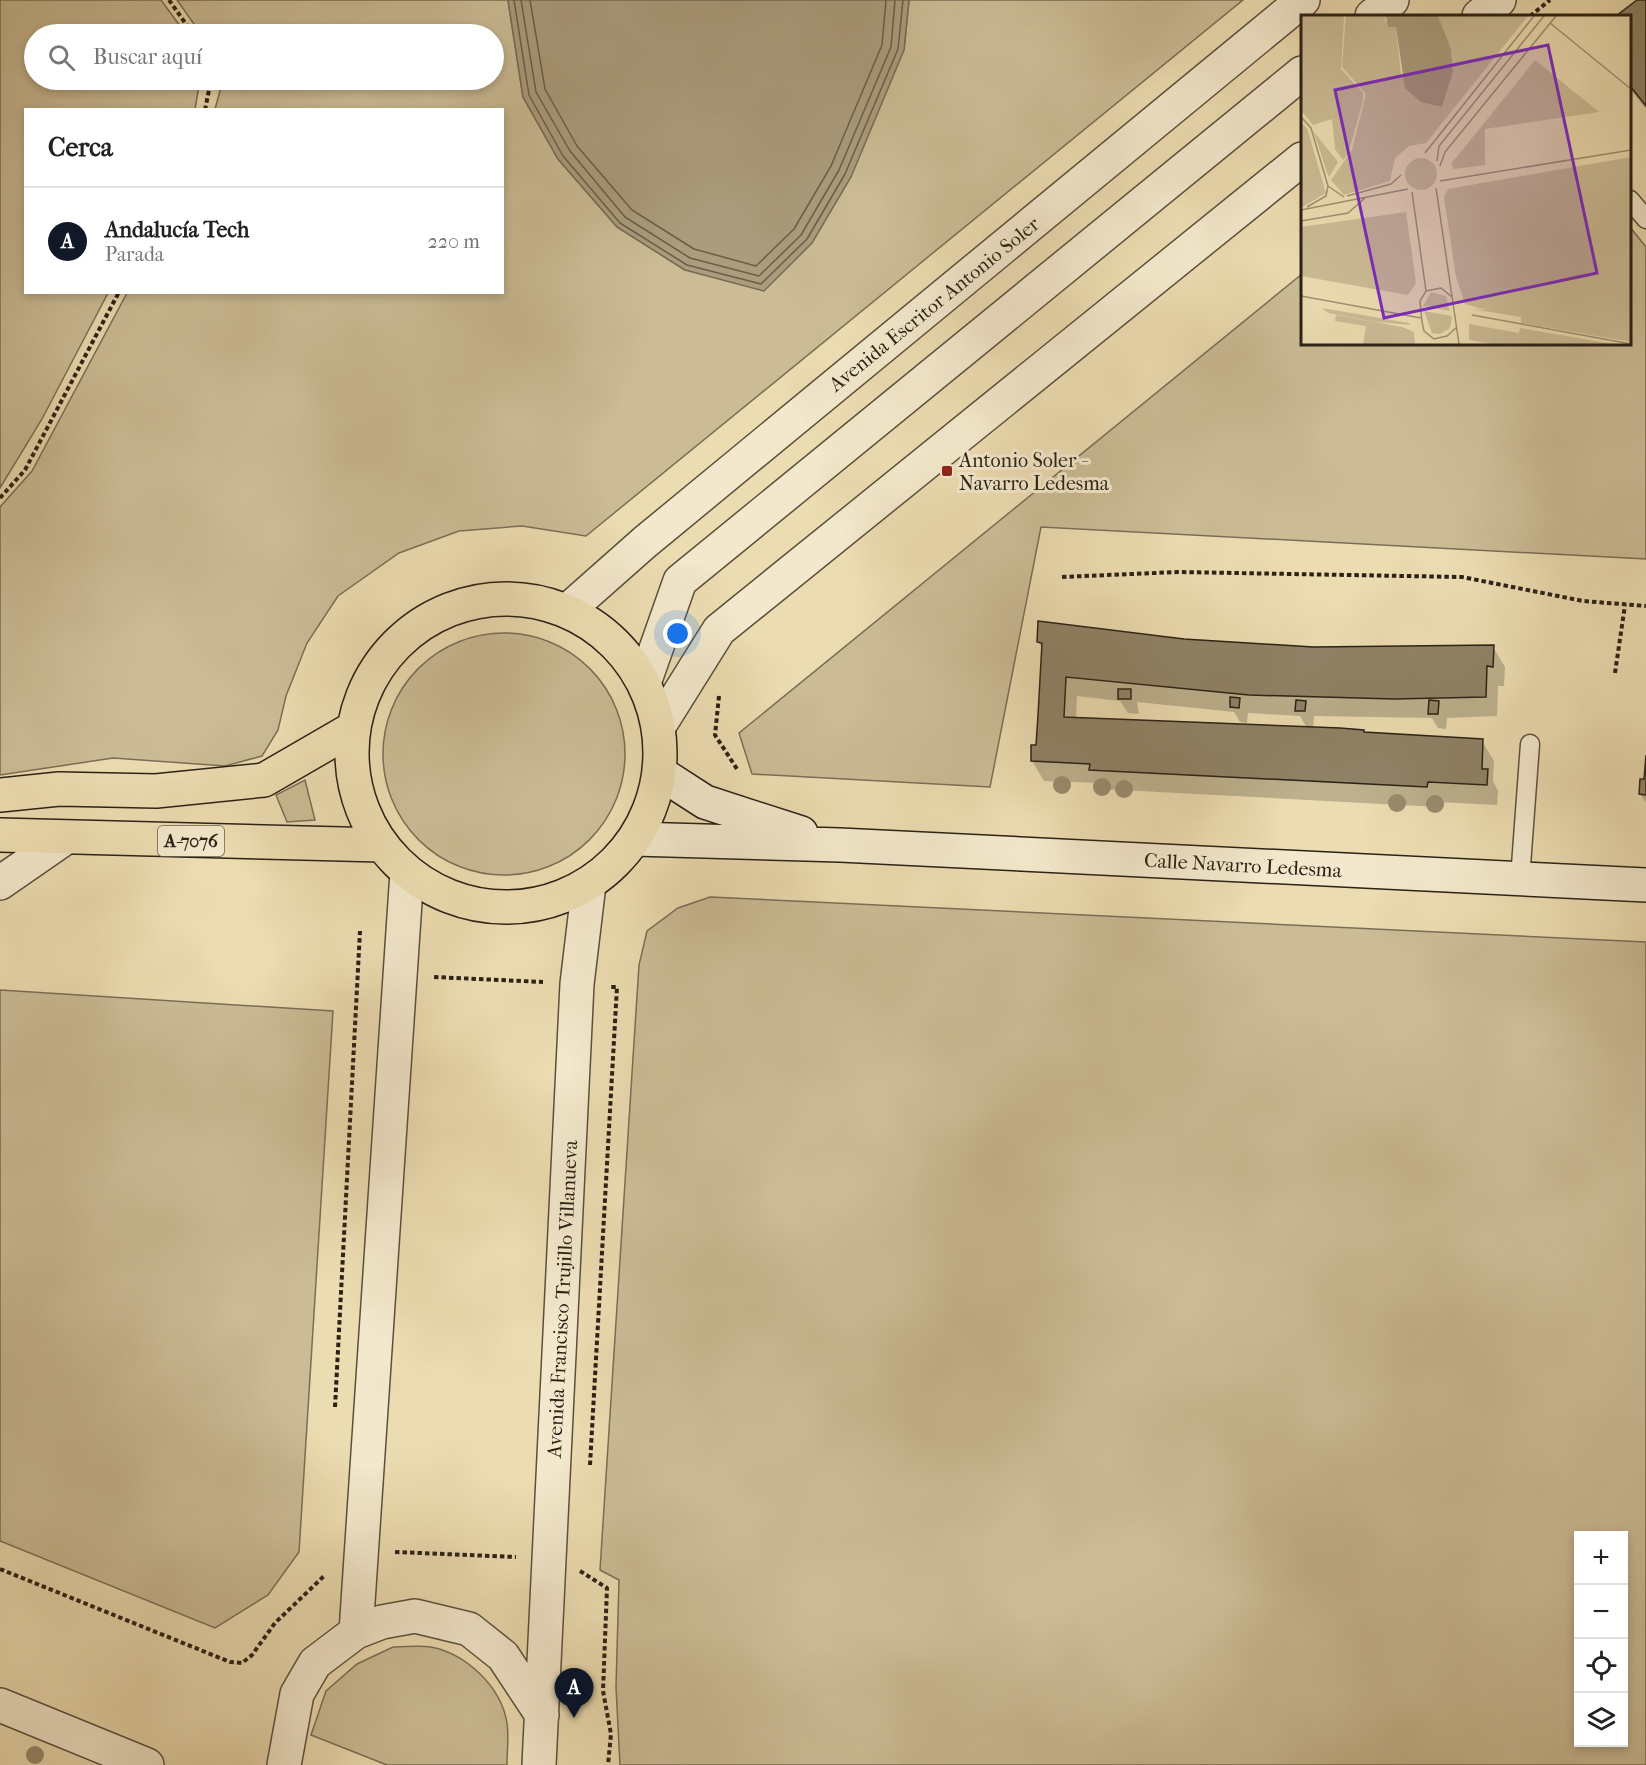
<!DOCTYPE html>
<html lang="es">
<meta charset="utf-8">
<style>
body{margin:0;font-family:"IM FELL French Canon",serif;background:#f2f2f2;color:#222}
.controls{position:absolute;right:18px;bottom:18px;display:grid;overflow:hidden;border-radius:0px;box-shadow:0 3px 9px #0003}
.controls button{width:54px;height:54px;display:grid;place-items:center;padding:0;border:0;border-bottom:2px solid #e0e0e0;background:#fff;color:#222;font:30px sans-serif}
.you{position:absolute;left:678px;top:634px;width:21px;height:21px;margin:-15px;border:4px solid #fff;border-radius:50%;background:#1a73e8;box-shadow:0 0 0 9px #1a73e833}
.badge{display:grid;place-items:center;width:39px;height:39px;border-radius:50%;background:#111827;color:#fff;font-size:20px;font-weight:700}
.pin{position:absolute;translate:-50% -50px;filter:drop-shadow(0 2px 3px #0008)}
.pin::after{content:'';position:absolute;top:32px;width:21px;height:18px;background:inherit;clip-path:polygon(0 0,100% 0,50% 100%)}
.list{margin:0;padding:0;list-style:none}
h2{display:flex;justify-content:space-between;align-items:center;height:78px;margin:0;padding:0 24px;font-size:26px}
h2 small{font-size:20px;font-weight:400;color:#767676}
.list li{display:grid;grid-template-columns:39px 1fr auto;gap:18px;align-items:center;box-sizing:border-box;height:108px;padding:0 24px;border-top:2px solid #e0e0e0}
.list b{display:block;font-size:22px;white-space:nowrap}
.list p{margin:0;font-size:20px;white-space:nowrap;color:#767676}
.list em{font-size:20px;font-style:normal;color:#767676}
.icon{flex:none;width:33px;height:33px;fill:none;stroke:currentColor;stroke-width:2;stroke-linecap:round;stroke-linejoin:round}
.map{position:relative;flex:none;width:1646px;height:1765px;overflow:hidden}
.search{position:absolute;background:#fff;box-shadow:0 3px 9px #0003;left:24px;top:24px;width:480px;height:66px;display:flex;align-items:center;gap:15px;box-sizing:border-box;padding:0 21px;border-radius:33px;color:#767676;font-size:22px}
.panel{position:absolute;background:#fff;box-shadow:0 3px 9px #0003;left:24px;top:108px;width:480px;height:186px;border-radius:0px}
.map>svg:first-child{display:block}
</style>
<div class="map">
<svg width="1646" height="1765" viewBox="0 0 1646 1765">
<rect width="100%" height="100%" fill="#ecdcb1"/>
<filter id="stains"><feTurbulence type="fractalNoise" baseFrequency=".00333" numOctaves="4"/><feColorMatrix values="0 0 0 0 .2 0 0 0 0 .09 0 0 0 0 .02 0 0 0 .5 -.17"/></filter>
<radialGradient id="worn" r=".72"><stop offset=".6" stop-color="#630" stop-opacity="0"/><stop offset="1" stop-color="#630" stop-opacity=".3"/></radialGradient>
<!-- green -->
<path fill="#cbbc96" stroke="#7b6e56" stroke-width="1.5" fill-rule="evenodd" d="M0,0h161l25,34h-152v46h166l-5,29 -169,1v182l82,1 -66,126 -42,69z
M177,0h331l15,97 35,62 59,68 68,43 219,-220 5,-50h334l-657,536 -64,-10 -63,5 -60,22 -61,43 -31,47 -21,53 -8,34 -16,26 -37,10 -112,-8 -113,17v-268l32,-36 95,-178 375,-1v-182l-287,-1 8,-29h271v-46h-293z
M1630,227l16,20v312l-605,-32 -51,260 -238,-13 -13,-41 563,-459v70h328z
M383 754a121 121 0 1 1 242 0a121 121 0 1 1-242 0Z
M305,780l10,40 -28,2 -11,-27z
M710,897l936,45v823h-1026l-4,-78 3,-107 -19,-10 39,-605 8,-34 31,-23zM1578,1536h46v206h-46z
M0,990l333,21 -34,541 -31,43 -53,33 -215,-87z
M393,1647c12,0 26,-2 38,0 35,7 70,39 76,76 2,13 0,29 0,42h-120l-76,-30 15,-44 31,-27z"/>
<!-- water -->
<path fill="#aa9c7c" stroke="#776b53" stroke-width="1.5" d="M508,0h401l-5,50 -53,127 -39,66 -48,48 -79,-21 -68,-43 -59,-68 -35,-62z"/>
<!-- shadow -->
<path fill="#0003" fill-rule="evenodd" d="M1639,0h7v109l-16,-20v-73h-11z
M1184,640l129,8 180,-1 12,20 -1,19h-6l-1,30 -50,2 -1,11 -8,-1 -6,-10 -118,-2 -1,12 169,13 12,20 -1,20 5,10 -1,14 -59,-3v5l-336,-18 -3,-6 -55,-2 -12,-20 6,-14 5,-97 -5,-8zM1077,696l43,5 8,12 11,1 -2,-12 97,10 6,10 7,1 1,-10 52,3 7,12 -231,-9z
M1646,778v25l-6,-9z"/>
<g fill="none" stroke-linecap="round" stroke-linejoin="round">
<!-- shore -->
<path stroke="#6a5e48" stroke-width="1.5" d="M514,0l15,95 34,61 57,67 67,42 74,19 46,-45 38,-65 53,-125 5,-49
M521,0l15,92 34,59 55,66 65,41 69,18 42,-41 38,-65 52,-123 4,-47
M530,0l15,89 32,57 55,64 62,39 62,17 38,-37 37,-63 51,-121 4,-45"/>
</g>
<!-- building -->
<path fill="#8f8266" stroke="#2b2115" stroke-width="1.5" d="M1637,0h9v106l-16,-20v-70h-14z
M1038,621l146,18 129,8 181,-2 -1,22 -6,-1 -1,31 -92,2 -145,-4 -183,-18 -2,40 276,11 24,2v2l119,7 -1,30h6l-1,16 -59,-3 -1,5 -338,-17 1,-6 -59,-3v-16h5l2,-30 4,-72 -5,-1z
M1118,689h13v10h-13z
M1230,697l10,1 -1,10 -9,-1z
M1296,700l10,1 -1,10h-10z
M1429,700l10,1 -1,13h-10z
M1646,755v40l-7,-1 1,-15h4z"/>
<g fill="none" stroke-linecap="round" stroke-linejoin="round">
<!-- service casing -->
<g stroke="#5b503c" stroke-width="21">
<path id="service" d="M1630,200l16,19
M1520,879l10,-135"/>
</g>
<!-- minor casing -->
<g stroke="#5b503c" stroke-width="36">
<path id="minor" d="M0,883l65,-45
M0,1705l147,60"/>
</g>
<!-- tertiary casing -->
<g stroke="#5b503c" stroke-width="36">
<path id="tertiary" d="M1372,16l20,-16
M1479,16l20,-16
M567,611l78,-69 658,-542
M644,683l36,-102 622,-508
M659,726l60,-96 583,-471
M356,1632l51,-760
M284,1765l13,-71 18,-31 41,-31 26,-10 33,-6 54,13 34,27 39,59
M539,1765l38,-781 12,-100"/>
</g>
<!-- secondary casing -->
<g stroke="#2b2115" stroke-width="36">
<path id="secondary" d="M660,773l45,29 96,31
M635,839l205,6 806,40"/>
</g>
<!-- primary casing -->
<g stroke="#2b2115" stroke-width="36">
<path id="primary" d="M352 753a154 154 0 1 1 308 0a154 154 0 1 1-308 0Z
M0,795l59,-6 97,2 108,-11 88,-51
M0,835l381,10"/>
</g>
<!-- path -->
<path stroke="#2b2115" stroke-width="4" stroke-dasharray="4.5 3" stroke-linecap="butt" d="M169,0l24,34
M1530,16l20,-16
M205,110l6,-30
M0,498l25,-28 94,-178
M1062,577l116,-5 284,5 121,24 63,5
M1615,673l10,-68
M719,696l-4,39 22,34
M434,977l109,5
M335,1407l25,-476
M590,1465l27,-478h-6
M395,1552l121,5
M0,1569l230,93 12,1 10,-8 23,-32 49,-47
M580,1571l27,17 -4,103 8,43 -3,31"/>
<!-- service -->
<use href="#service" stroke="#f3e8cc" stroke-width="18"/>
<!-- minor -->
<use href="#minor" stroke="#f3e8cc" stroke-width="33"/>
<!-- tertiary -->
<use href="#tertiary" stroke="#f3e8cc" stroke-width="33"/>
<!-- secondary -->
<use href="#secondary" stroke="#f3e8cc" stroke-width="33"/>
<!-- primary -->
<use href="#primary" stroke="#ecdcb1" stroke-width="33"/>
</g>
<!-- trees -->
<g fill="#988b6d">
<circle cx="1062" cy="785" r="9"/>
<circle cx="1102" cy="787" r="9"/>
<circle cx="1124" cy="789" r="9"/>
<circle cx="1397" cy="803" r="9"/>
<circle cx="1435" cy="804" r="9"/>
<circle cx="35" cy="1755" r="9"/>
</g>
<!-- markers -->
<rect fill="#8f2418" stroke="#f3e8cc" stroke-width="2" x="941" y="465" width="12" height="12" rx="3"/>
<g text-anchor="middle" stroke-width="6" stroke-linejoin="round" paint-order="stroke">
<!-- shield labels -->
<rect fill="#f3e8cc" stroke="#675d4c" stroke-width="1.5" x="158" y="826" width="66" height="30" rx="4.5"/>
<g font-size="18" font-weight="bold" fill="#2b2115">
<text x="191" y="847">A-7076</text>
</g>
<!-- street labels -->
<g font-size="20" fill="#2b2115" stroke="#f3e8cc">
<text transform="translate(934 304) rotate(-39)" y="7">Avenida Escritor Antonio Soler</text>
<text transform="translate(1243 865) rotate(3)" y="7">Calle Navarro Ledesma</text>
<text transform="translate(562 1299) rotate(-87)" y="7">Avenida Francisco Trujillo Villanueva</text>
</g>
<!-- poi labels -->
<g font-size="20" fill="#2b2115" stroke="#f3e8cc" text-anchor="start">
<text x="959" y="467">Antonio Soler -<tspan x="959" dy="23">Navarro Ledesma</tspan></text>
</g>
</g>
<!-- overview -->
<g transform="translate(1301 15)">
<rect width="330" height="330" fill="#ecdcb1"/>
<path d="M0,1h43l-3,53 22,24v8l-15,53 -5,6 -8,-11 -3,-30 -19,6 -12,-15zM45,1h40l-1,5 11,6 5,49 41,31 11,-35 -2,-23 -13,-33h90l-102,127 -17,3 -14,12 -5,23 -46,14 -13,-15 21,-30 14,-56 -24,-27zM234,45l64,52 -114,17v36l-31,4 -3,-5zM0,108l6,5 19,65 -25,15zM13,117l24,30 -9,15 -3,-7zM330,142v185l-110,-19v-6l-49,-8 15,1 -22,-6 -9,-27 -12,-80 4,-8zM104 159a16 16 0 1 1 32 0a16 16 0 1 1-32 0ZM105,197l10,71 -8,12 -107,-19v-49zM130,277l15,4 4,15 -27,-5zM21,293l87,15 2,2 -35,-3 -48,-9zM123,296l28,5 -2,12 -10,6 -8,-1zM35,300l66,12 12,5 1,12h-52l3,-18 -31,-5zM168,309l50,9 1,-5 92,16h-119l-24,-4z" fill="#cbbc96"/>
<path d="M85,1h52l13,33 2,23 -11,35 -21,-5 -16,-14 -9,-61h-8z" fill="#aa9c7c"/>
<path fill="none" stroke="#9f9173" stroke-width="1.5" d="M249,8l81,66M0,102l10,11 17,58 -2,10 -19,11M124,138l109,-137M136,146l2,-15 105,-130M139,151l5,-14 111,-136M139,166l191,-31M27,171l16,11M135,173l23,156M111,177l14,99M46,181l44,-12 10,-9M0,195l107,-21M0,206l47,-8 18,-16M0,281l120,22M151,282l-11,-9 -15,3 -6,10 2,21 2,9 10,8 13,-3 10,-9M171,300l159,29"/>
<path fill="#7b2cbf" fill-opacity="0.15" stroke="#7b2cbf" stroke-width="3" d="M247,30l49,228 -213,45 -49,-228z"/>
<rect width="330" height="330" fill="none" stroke="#2b2115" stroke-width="3"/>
</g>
<rect width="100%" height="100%" filter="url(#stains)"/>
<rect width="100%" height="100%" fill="url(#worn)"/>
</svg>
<div class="controls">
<button>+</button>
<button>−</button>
<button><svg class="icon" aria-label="locate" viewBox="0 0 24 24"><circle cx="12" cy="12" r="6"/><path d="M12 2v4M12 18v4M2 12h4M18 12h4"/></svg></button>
<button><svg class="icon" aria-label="layers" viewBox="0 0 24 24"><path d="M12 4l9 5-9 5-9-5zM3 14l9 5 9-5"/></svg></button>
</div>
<div class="you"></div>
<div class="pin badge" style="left:574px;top:1718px">A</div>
<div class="search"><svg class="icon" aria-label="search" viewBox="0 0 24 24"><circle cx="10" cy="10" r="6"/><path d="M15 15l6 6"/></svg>Buscar aquí</div>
<section class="panel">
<h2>Cerca<small></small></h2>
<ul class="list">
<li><span class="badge">A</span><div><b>Andalucía Tech</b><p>Parada</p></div><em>220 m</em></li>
</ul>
</section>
</div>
